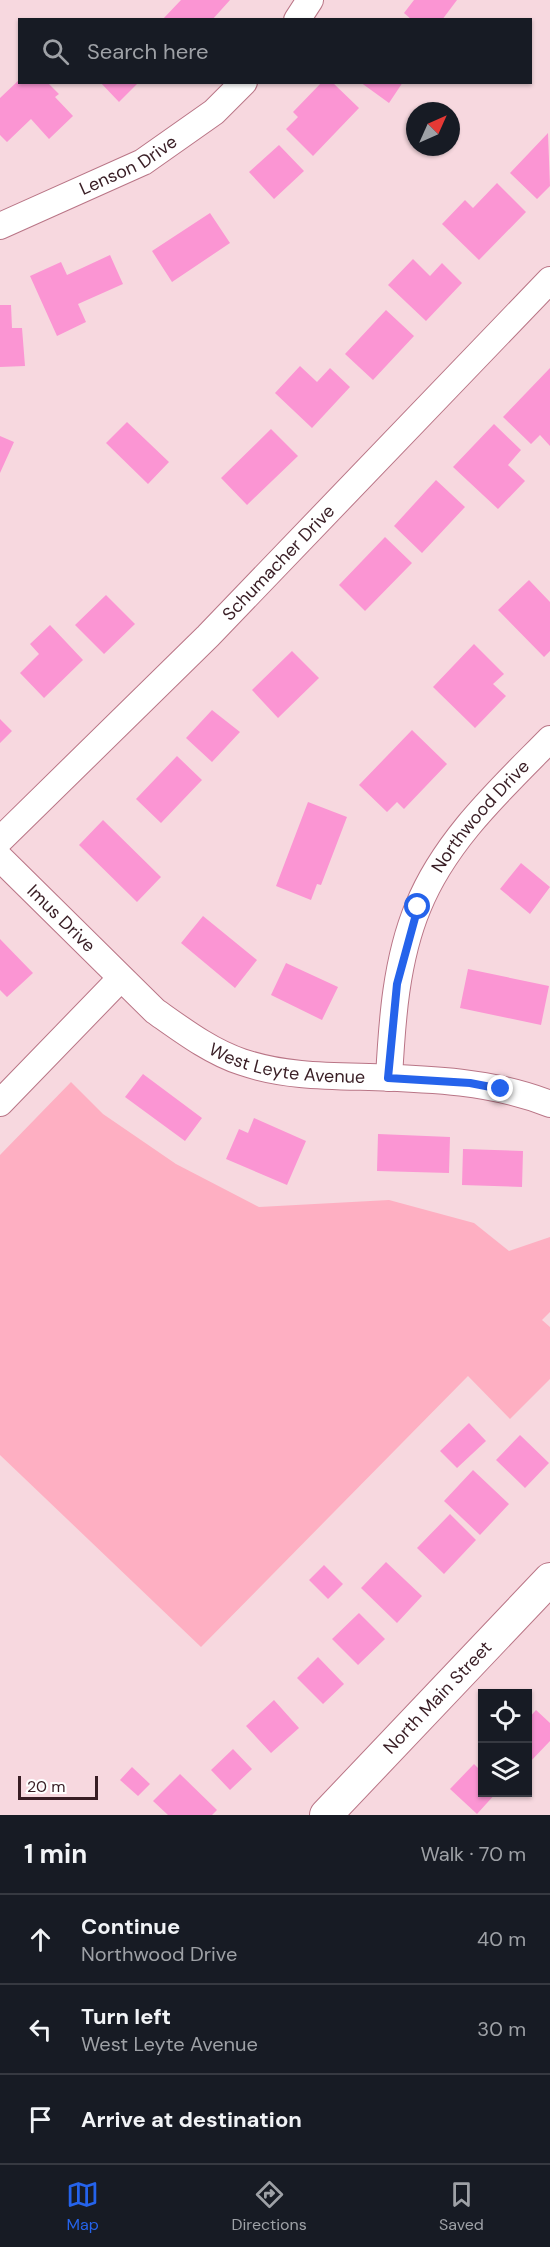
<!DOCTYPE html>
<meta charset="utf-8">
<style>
body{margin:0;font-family:"DM Sans",sans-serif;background:#242831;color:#f1f3f6}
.controls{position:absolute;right:18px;bottom:18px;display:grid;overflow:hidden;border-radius:0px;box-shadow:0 2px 4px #0004}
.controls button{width:54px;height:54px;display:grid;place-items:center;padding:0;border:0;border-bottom:2px solid #363941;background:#171b24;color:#f1f3f6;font:30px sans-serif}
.compass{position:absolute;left:406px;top:102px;width:54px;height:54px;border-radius:50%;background:#171b24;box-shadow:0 2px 4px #0004;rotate:45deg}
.scale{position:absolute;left:18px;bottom:15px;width:80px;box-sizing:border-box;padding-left:6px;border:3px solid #381d24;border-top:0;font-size:16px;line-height:21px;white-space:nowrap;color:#381d24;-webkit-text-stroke:4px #fff;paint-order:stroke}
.stop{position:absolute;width:18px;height:18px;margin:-14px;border:4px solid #2563eb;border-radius:50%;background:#fff}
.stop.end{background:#2563eb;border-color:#fff;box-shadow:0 2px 6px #0008}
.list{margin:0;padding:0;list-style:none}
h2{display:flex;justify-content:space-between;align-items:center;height:78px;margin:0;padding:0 24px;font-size:26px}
h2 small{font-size:20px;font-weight:400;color:#9ea1a6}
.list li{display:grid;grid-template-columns:39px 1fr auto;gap:18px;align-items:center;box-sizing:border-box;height:90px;padding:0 24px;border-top:2px solid #363941}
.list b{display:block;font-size:22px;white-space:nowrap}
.list p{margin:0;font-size:20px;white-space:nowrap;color:#9ea1a6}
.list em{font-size:20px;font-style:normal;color:#9ea1a6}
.icon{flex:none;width:33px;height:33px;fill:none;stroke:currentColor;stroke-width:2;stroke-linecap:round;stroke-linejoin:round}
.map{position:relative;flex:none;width:550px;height:1815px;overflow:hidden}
.search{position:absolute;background:#171b24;box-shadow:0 2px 4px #0004;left:18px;right:18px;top:18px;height:66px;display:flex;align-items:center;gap:15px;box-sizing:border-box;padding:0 21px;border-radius:0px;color:#9ea1a6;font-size:22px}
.sheet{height:348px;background:#171b24}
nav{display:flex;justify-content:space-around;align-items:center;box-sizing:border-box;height:84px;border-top:2px solid #363941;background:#171b24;font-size:16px;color:#9ea1a6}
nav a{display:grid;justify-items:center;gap:3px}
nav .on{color:#2563eb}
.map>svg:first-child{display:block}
</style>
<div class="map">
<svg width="550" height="1815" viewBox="0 0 550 1815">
<rect width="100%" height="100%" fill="#f7d8df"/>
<!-- green -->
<path fill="#feafc2" d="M71,1082l32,32 73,50 83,43 130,-7 85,23 35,28 41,-14v75l-8,8 8,7v52l-40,40 -42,-43 -267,271 -201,-192v-300z"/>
<!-- building -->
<path fill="#fb95d3" d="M181,0h49l-18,20h-50z
M414,0h43l-15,20h-30l-8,-7z
M20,79v3h27l12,12 -4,3 18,19 -24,23 -18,-20 -24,23 -7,-7v-37z
M100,82h39l-20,20z
M322,82h10l27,26 -46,48 -27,-27 12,-12 -5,-5z
M360,82h43l-14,21z
M548,133l2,53 -13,13 -27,-26z
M279,145l25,26 -30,28 -25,-27z
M497,183l29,29 -47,48 -37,-36 23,-24 8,8z
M210,213l20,30 -58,39 -20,-31z
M110,255l13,29 -45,20 8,18 -29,14 -27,-60 31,-14 6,13z
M413,259l17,17 12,-13 20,20 -36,38 -38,-36z
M0,305h11l1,23h10l3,38 -25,1z
M386,310l28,26 -41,44 -28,-26z
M300,366l17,16 13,-14 20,19 -38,41 -37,-35z
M550,368v78l-10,-11 -9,9 -28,-27z
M127,422l42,40 -21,22 -42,-41z
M494,424l27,26 -13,15 17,16 -27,28 -45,-42z
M271,429l27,27 -51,49 -26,-27z
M0,436l14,6 -14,31z
M436,480l29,27 -43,46 -28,-27z
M385,537l27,26 -47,48 -26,-26z
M529,580l21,22v49l-6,6 -46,-47z
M106,595l29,29 -31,30 -29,-29z
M50,625l33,35 -39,38 -24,-25 19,-19 -9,-10z
M474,644l30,30 -11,10 13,12 -31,32 -42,-41z
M292,651l27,27 -41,40 -26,-28z
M212,710l28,22 -28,30 -26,-24z
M0,719l12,12 -12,12z
M412,730l35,34 -43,45 -7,-7 -10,10 -28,-27z
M177,756l25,24 -41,43 -25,-24z
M308,802l39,15 -26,68 -4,-1 -6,16 -35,-14z
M103,820l58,57 -24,25 -58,-57z
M521,863l29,24 -20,27 -30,-25z
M203,916l54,44 -22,28 -54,-45z
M0,939l33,34 -26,24 -7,-7z
M286,963l52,24 -16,33 -51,-25z
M468,969l81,17 -8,39 -81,-17z
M143,1074l59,44 -17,23 -60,-44z
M254,1118l52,23 -19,44 -61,-26 13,-30 9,4z
M378,1134l72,3 -1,36 -72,-2z
M463,1149l60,2 -1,36 -60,-2z
M469,1423l17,18 -29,27 -17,-17z
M520,1435l29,28 -24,25 -29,-28z
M473,1470l36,34 -29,31 -36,-34z
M450,1514l26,26 -32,34 -27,-26z
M386,1562l36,34 -25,27 -36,-35z
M324,1565l19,19 -15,15 -19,-19z
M359,1613l26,26 -27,26 -26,-26z
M318,1657l26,27 -21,20 -26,-26z
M274,1700l25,28 -28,25 -25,-27z
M536,1710l14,13v18l-21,22 -1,-44z
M233,1749l19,20 -22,21 -19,-20z
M474,1764l8,8v20h15l-20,22 -27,-25z
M132,1767l18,17 -12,12 -18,-16z
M180,1774l37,36 -5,5h-44l-15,-14z"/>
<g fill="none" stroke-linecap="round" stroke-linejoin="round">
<!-- minor casing -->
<g stroke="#b97586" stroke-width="28">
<g id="minor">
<path d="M297,20l13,-20"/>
<path id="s1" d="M0,226l143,-64 71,-50 30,-30"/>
<path id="s2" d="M0,840l208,-204 342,-356"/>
<path id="s3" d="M0,858l155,153c27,19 56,41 87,51 41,14 84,14 127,15 61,2 123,4 181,27"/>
<path id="s4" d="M389,1078c3,-57 7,-118 29,-171 27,-67 83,-118 132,-168"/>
<path d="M0,1103l121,-125"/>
</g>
</g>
<!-- major casing -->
<g stroke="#b97586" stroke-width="34">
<g id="major">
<path id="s5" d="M326,1815l224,-236"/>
</g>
</g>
<!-- minor -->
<use href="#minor" stroke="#fff" stroke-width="26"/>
<!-- major -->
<use href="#major" stroke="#fff" stroke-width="32"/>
</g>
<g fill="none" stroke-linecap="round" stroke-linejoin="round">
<!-- route -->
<path stroke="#2563eb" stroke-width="8" d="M418,907l-21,77 -9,94 82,5 31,6"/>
</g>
<g text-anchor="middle" stroke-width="5" stroke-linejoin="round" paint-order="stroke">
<!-- street labels -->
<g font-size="18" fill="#381d24" stroke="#fff">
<text dy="6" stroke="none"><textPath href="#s1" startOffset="142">Lenson Drive</textPath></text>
<text dy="6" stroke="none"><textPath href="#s2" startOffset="393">Schumacher Drive</textPath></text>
<text dy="6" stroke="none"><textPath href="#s4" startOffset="285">Northwood Drive</textPath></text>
<text dy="6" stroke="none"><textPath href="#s3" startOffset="86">Imus Drive</textPath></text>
<text dy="6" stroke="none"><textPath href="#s3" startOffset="364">West Leyte Avenue</textPath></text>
<text dy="6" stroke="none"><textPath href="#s5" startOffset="162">North Main Street</textPath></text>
</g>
</g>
</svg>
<div class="controls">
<button><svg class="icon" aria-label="locate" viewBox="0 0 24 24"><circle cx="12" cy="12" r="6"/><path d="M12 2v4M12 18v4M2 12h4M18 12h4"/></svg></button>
<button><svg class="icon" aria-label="layers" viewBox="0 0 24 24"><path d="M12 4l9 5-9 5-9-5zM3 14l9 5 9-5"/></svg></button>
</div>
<svg class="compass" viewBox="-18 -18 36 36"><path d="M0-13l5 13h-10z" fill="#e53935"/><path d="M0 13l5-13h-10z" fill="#9ea1a6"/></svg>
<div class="scale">20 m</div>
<div class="stop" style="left:418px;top:907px"></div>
<div class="stop end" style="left:501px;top:1089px"></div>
<div class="search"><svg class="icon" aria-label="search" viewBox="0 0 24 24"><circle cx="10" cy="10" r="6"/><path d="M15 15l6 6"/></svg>Search here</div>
</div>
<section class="sheet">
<h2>1 min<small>Walk · 70 m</small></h2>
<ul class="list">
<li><svg class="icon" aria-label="ahead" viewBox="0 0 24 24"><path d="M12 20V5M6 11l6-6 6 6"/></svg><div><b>Continue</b><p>Northwood Drive</p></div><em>40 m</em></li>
<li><svg class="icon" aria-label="left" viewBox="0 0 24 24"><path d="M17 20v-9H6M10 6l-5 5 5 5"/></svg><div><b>Turn left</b><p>West Leyte Avenue</p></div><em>30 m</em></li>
<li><svg class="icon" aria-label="arrive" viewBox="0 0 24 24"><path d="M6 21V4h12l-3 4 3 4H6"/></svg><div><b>Arrive at destination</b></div></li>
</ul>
</section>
<nav>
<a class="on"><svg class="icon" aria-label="map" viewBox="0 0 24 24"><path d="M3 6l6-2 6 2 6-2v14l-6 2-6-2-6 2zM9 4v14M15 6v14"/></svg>Map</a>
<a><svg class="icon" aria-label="directions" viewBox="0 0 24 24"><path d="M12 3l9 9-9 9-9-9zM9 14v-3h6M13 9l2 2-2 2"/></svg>Directions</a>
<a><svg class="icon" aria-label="saved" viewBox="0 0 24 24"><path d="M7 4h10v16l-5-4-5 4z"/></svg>Saved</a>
</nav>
